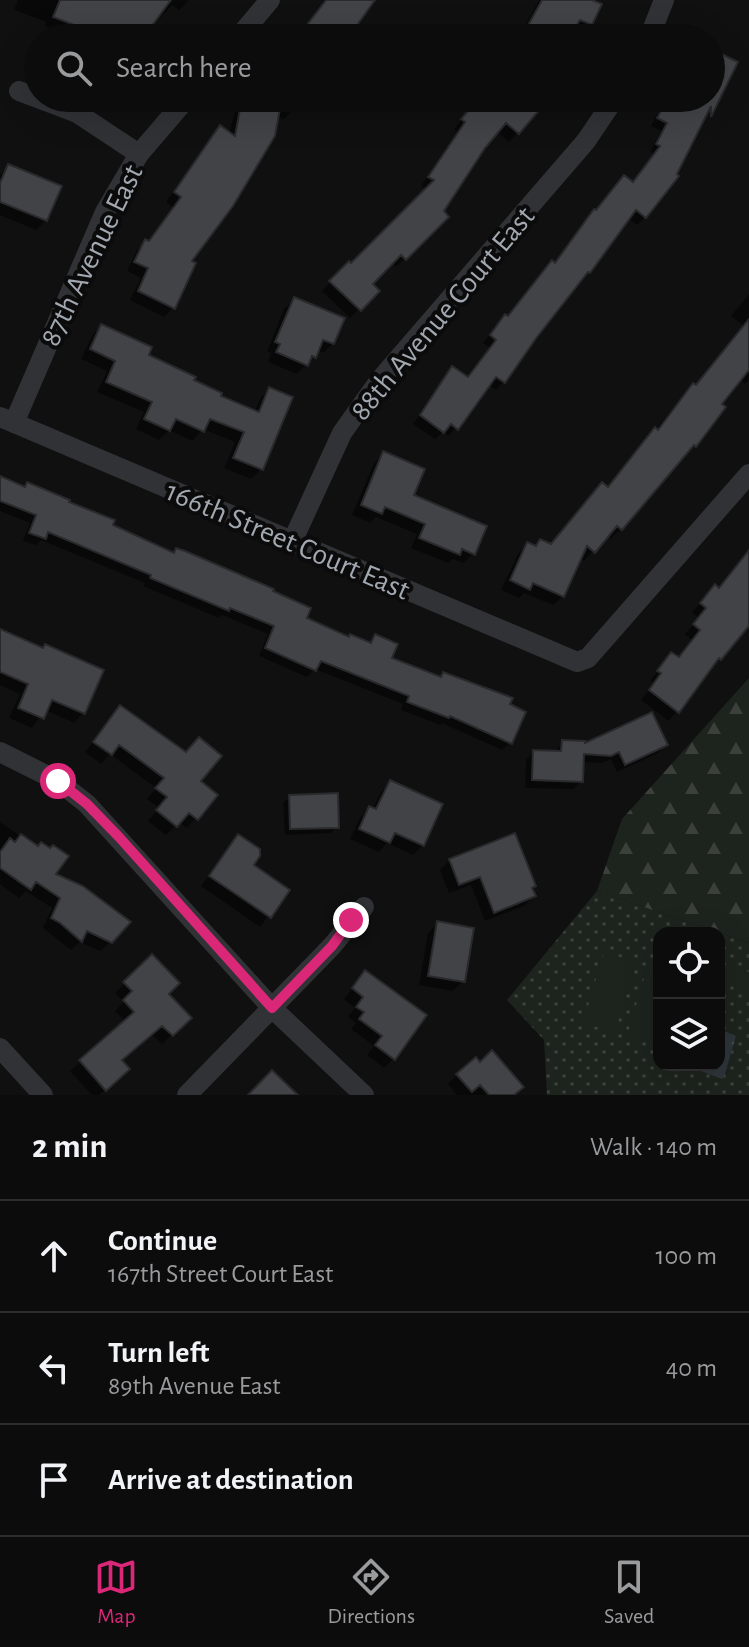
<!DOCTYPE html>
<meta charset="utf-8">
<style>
body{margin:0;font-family:"Alegreya Sans",sans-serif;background:#1a1a1b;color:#f1f3f6}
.controls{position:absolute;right:24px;bottom:24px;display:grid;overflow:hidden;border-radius:16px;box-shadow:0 8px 32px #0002}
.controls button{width:72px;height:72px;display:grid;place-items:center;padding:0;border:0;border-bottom:2px solid #2c2c2e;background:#0c0c0d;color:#f1f3f6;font:40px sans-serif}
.stop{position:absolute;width:24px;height:24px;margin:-18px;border:6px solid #db2777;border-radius:50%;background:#fff}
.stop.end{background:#db2777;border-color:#fff;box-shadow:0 2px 8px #0008}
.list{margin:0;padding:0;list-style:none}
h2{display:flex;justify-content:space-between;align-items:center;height:104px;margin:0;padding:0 32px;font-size:34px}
h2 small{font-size:26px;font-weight:400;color:#9a9b9d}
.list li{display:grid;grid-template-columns:52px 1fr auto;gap:24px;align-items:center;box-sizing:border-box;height:112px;padding:0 32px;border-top:2px solid #2c2c2e}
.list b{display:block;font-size:30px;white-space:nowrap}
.list p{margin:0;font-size:26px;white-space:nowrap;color:#9a9b9d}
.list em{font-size:26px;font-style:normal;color:#9a9b9d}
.icon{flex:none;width:44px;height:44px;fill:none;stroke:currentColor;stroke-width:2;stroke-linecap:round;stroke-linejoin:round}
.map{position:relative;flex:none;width:749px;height:1095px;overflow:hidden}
.search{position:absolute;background:#0c0c0d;box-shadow:0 8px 32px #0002;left:24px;right:24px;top:24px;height:88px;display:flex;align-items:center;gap:20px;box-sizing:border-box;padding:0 28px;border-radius:44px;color:#9a9b9d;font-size:30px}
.sheet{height:440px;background:#0c0c0d}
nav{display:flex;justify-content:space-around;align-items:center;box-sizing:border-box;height:112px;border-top:2px solid #2c2c2e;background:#0c0c0d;font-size:22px;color:#9a9b9d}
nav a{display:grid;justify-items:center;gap:4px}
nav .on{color:#db2777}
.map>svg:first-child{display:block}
</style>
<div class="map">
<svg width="749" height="1095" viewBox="0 0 749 1095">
<defs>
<pattern id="grass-dots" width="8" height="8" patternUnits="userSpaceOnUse" patternTransform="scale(2)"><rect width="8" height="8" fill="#1d231d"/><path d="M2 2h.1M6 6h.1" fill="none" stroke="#3b403b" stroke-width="1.8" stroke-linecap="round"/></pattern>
<pattern id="forest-firs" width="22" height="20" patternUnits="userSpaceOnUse" patternTransform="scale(2)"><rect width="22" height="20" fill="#1d231d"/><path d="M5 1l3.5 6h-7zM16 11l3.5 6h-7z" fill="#3b403b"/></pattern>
<pattern id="water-ripples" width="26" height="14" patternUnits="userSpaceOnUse" patternTransform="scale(2)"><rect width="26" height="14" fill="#2d353a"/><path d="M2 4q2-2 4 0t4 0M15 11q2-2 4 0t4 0" fill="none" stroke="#484f54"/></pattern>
</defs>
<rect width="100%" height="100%" fill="#101011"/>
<!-- grass -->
<path fill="url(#grass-dots)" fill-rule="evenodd" d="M597,891l152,52v152h-202l-3,-55 -37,-40zM659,933h60v132h-60z"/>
<!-- forest -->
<path fill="url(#forest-firs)" d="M749,678v265l-152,-52 25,-72z"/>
<!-- garden -->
<path fill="#1d231d" d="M604,952l32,10 -21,70 -32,-9z
M722,964l27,8v20l-30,-10z
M648,965l11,4v76l-32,-9z"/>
<!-- water -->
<path fill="url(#water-ripples)" d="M719,1029l17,7 -12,41 -2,2 -21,-8 2,-6h16z"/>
<!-- shadow -->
<path fill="#0007" d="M18,0h66l-9,25 -10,9 -20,-8 2,-4 -33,-12z
M123,0h66l-10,10 -7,-5 -14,15 -2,-2 -15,20h-42z
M323,0h50l-21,29 9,9h-64l25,-33z
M539,0h48l3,24 -8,9 -10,-4 -5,9h-48z
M711,55l6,46 -8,8 -64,108 -8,8 -9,-7 -125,164 -7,8 -7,-5 -40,51 -6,-4 -8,7 -22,-15 39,-56 15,11 23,-31 -7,-5 15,-19 7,-8 2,2 47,-54 33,-45 45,-35 22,-30 -4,-2 11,-21 -10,-5 8,-16 11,-12h41z
M238,98h57l-2,12 -9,9 -7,-2 -88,145 -16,46 -9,9 -34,-17 11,-22 -14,-7 10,-21 10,-8 26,-35 -7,-5 45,-65 9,-9 9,6z
M480,98h67l-38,44 -13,-11 -55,81 6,5 -51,50 -5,-5 -21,22 7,7 -27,27 -28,-27 27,-28 2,3 76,-76 -6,-4 36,-54 -3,-3z
M9,166l37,54 -10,10 -36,-15v-40z
M749,294v86l-4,4 -6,-5 -20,26 -24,40 -84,94 -4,-4 -23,26 -4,-3 -17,38 -10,9 -29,-12 -5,5 -18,-8 17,-36 9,-10 7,3 6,-5 10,4 56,-57 78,-94 11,-8 49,-61 -13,-10z
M294,299l39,44 -10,10 -6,-3 -3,7 -17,17 -29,-12 3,-9 -4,-1 17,-43z
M101,326l117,71 36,16 6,-14 9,-10 21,9 -29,71 -10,10 -27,-11 11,-26 -32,-13 -11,12 -23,-11 -10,10 -23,-11 8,-17 -47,-20 10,-21 -26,-12 11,-23z
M384,453l27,43 62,58 -10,9 -10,-4 -5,4 -37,-15 6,-14 -41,-17 -6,6 -18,-8 22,-52z
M0,479l23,9 4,-3 39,18 44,23 238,113 20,5 7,-7 14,22 50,20 5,-5 66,69 -8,7 -60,-27 -2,2 -39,-15 2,-6 -88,-35 -8,8 -48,-21 9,-22 -46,-19 -3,3 -76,-32 2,-3 -104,-43 -5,5 -13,-4 7,-18 -30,-12z
M749,562v60l-80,99 -28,-21 13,-17 -4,-2 22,-27 6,5 14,-19 -7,-6 14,-16 -7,-5 14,-17 12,-7z
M0,631l83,82 -9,10 -29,-13 -13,18 -23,-10 11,-24 -20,-9z
M120,707l95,89 -28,32 -8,-6 -13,13 -18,-14 11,-13 -12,-9 9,-11 -46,-34 -9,10 -16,-12z
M563,742l20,5 83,-2 -8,8 -41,19 -6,-13 -9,4 -20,-1 -1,19 -7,8 -49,-1 1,-28 7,-8h22z
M390,782l33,63 -10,10 -26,-12 -8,9 -29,-13 10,-21 9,-10 3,2 9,-18z
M290,797l47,30 -6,6 -46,2 -2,-32z
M0,822l38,26 15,27 57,67 -10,9 -20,-9 -9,8 -28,-22 9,-20 -26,-17 -7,7 -19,-14z
M238,837l22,15 -9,13 37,25 -28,37 -59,-41z
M450,860l81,29 3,7 -10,10 -39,15 -14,-36 -22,8 -9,-23z
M438,923l25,58 -10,10 -34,-6 9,-52z
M152,957l14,37 23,24 -27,26 -11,-10 -31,27 -2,18 -19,16h-7l-22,-24 56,-49 -11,-11 9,-9 -9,-9z
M365,972l29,86 -10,10 -17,-13 7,-9 -23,-17 5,-6 -8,-6 7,-9 -11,-9z
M457,1075l56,20h-56l-9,-11z"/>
<!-- building -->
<path fill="#414346" stroke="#2a2a2d" stroke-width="2" d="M60,0h111l-28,38h-56l3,-7 -37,-14z
M326,0h49l-27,38h-51z
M542,0h50l10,4 -10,21 -12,-5 -11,18h-48z
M711,49l27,13 -27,55v-11l-34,68 2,2 -33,42 -10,-8 -46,63 -2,-1 -51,65 -32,46 -9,-6 -38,53 -7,-6 -7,9 -24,-18 32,-49 16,11 28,-37 -6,-5 15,-21 3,2 44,-56 3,3 39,-54 2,1 28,-35 9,7 27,-36 -4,-2 11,-21 -10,-5 11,-20h43z
M242,98h40l-7,38 -42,70 -41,55 4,2 -21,46 -37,-18 10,-23 -14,-6 11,-23 4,2 32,-44 -7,-5 46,-67 15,11z
M479,98h52l11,9 -23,27 -13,-11 -21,25 -41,63 5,6 -43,43 -5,-5 -28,29 7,7 -19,20 -32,-30 20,-20 2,2 83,-83 -6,-3 37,-55 -4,-3z
M8,164l54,22 -15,35 -47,-19v-19z
M294,297l51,21 -11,26 -11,-4 -7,18 -4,-2 -4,10 -32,-14 4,-8 -5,-2z
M749,319v51l-27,34 4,3 -30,40 -2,-2 -72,85 -5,-4 -22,27 -8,-7 -23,51 -31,-14 -3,7 -20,-10 17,-38 9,4 4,-7 11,5 51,-62 6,5 47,-60 3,3 35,-47 3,2z
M101,324l51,23 -3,8 47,22 -2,3 28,13 -1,3 38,16 10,-25 24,10 -30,73 -30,-12 11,-26 -34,-13 -6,13 -28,-13 -6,12 -26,-12 8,-17 -46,-20 9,-21 -25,-12z
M383,451l42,18 -11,26 73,31 -12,29 -13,-6 -2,6 -41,-17 6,-14 -40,-17 -3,7 -21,-9z
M0,476l25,11 2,-5 43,18 -1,2 46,18 -2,5 61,28 2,-5 9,3 89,38 -1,2 38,17 -4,10 42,19 1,-3 21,9 4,-9 23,10 -6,14 49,19 2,-5 70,26 -3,6 16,8 -14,32 -62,-28 -1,2 -42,-16 2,-6 -88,-35 -5,10 -51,-23 9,-22 -44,-18 -1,3 -79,-33 1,-3 -103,-43 -2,7 -17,-6 7,-18 -36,-14z
M749,550v76l-28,34 -2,-2 -40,55 -30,-23 12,-17 -4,-2 14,-19 8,5 21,-27 -7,-6 13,-16 -6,-5 15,-19 4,4z
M0,629l43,19 2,-4 59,26 -19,44 -33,-14 -8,19 -26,-11 10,-24 -28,-12z
M120,705l66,47 13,-15 23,19 -21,25 17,14 -20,25 -9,-7 -12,14 -21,-17 11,-13 -12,-9 9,-10 -45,-33 -7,10 -19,-13z
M652,712l16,33 -43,20 -6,-13 -8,4 -27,-2 -1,28 -51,-2 1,-30 28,1 1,-11 23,1v2z
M390,780l53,24 -19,42 -29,-13 -5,10 -31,-14 10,-23 7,3z
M338,793l1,35 -49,1 -1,-34z
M515,833l21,53 -4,2 4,8 -42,17 -14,-36 -21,8 -10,-26z
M21,834l17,12 3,-4 9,6 3,-3 16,11 -13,18 27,12 48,36 -19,21 -25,-12 -5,11 -22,-19 -9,-5 9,-20 -24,-16 -5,8 -31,-22v-16l10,-14 5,4z
M238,834l22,15v7l-6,9 36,25 -19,28 -62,-42z
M437,921l37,7 -9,54 -37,-6z
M152,954l28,29 -11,11 23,24 -19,18 -11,-10 -40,34 8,9 -24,22 -27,-31 55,-48 -11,-12 9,-9 -9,-9z
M365,970l62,45 -32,45 -20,-15 7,-9 -23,-17 5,-7 -8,-5 7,-10 -11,-9z
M492,1050l32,37 -10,8h-25l-9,-10 -8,7 -16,-18 20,-17 4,5z
M272,1070l26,25h-50z"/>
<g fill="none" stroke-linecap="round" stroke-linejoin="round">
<!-- minor -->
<path stroke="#313235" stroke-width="20" d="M238,38l32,-38
M649,38l15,-38
M19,91l58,22 62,41
M0,417l577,245 11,-4 161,-184
M14,423l91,-211 34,-58 48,-56
M292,542l50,-109 37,-52 207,-240 29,-43
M0,752l58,29 29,23 185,204 92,87
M0,1048l43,47
M187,1095l145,-149 32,-39"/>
</g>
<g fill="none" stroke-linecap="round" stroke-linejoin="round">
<!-- route -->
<path stroke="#db2777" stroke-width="10" d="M58,781l29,23 32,33 153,171 60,-62 19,-26"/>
</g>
<g text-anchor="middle" stroke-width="8" stroke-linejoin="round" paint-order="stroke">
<!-- street labels -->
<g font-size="30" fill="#a2a8b0" stroke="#0b0b0c">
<text transform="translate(91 255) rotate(-64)" y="10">87th Avenue East</text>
<text transform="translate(442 313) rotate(-50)" y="10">88th Avenue Court East</text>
<text transform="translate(288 540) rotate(23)" y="10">166th Street Court East</text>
</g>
</g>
</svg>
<div class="controls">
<button><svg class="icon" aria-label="locate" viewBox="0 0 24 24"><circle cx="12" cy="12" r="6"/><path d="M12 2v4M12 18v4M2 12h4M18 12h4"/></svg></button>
<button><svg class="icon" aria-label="layers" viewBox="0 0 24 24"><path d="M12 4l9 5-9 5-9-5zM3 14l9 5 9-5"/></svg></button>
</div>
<div class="stop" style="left:58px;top:781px"></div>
<div class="stop end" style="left:351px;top:920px"></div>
<div class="search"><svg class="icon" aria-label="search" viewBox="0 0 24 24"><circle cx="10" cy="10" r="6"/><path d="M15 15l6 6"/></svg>Search here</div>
</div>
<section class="sheet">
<h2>2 min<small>Walk · 140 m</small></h2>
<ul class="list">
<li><svg class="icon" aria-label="ahead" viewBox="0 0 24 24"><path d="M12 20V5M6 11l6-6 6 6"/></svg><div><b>Continue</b><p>167th Street Court East</p></div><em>100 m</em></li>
<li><svg class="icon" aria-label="left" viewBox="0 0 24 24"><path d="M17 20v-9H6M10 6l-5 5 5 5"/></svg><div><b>Turn left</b><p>89th Avenue East</p></div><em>40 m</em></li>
<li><svg class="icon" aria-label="arrive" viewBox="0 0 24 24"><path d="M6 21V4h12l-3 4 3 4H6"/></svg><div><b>Arrive at destination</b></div></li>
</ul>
</section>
<nav>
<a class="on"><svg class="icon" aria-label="map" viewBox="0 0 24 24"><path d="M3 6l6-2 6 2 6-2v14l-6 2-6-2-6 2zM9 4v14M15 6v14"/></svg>Map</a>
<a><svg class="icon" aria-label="directions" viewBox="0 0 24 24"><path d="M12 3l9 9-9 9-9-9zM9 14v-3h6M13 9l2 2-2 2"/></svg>Directions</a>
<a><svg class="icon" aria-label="saved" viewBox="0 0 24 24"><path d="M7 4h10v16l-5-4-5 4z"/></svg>Saved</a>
</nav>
